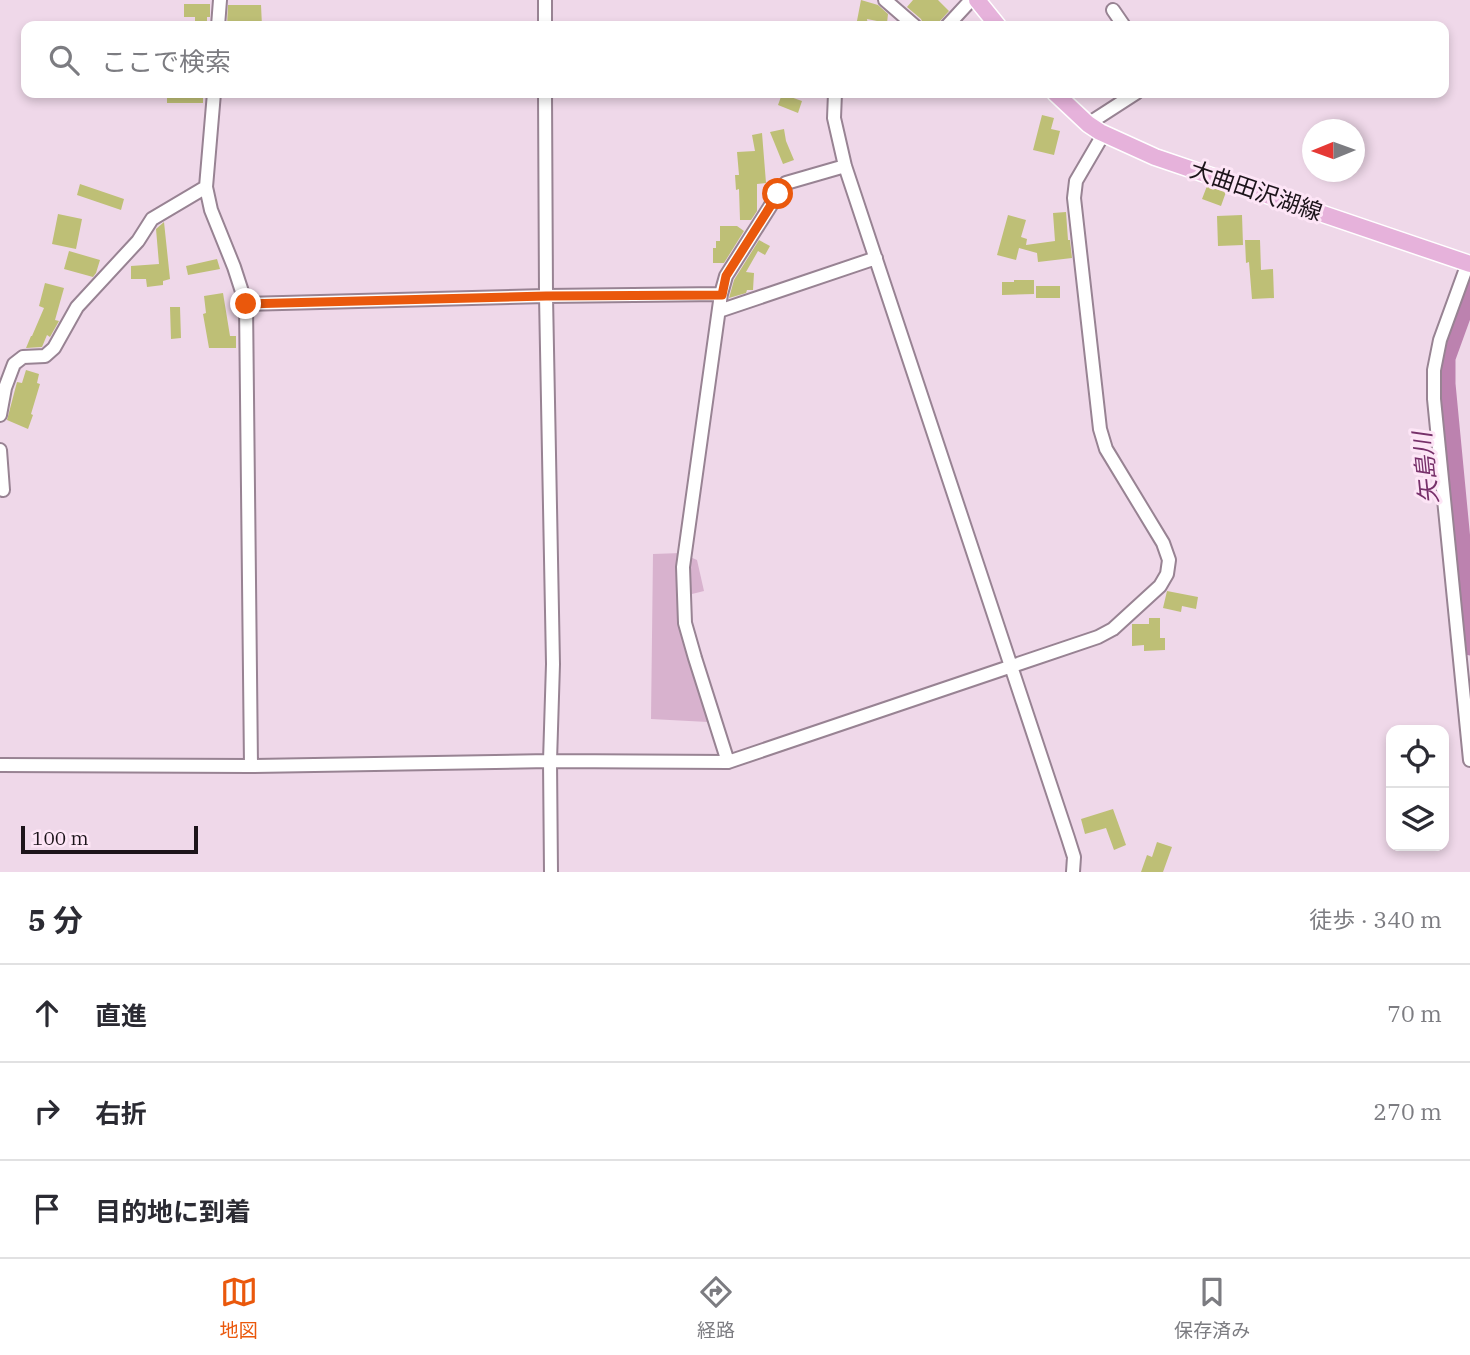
<!DOCTYPE html>
<html lang="ja">
<meta charset="utf-8">
<style>
body{margin:0;font-family:"IBM Plex Serif","Noto Sans JP",serif;background:#f7f7f7;color:#2b2b33}
.controls{position:absolute;right:21px;bottom:21px;display:grid;overflow:hidden;border-radius:14px;box-shadow:0 4px 10px #0003}
.controls button{width:63px;height:63px;display:grid;place-items:center;padding:0;border:0;border-bottom:2px solid #e1e1e2;background:#fff;color:#2b2b33;font:35px sans-serif}
.compass{position:absolute;left:1302px;top:119px;width:63px;height:63px;border-radius:50%;background:#fff;box-shadow:0 4px 10px #0003;rotate:269deg}
.scale{position:absolute;left:21px;bottom:18px;width:177px;box-sizing:border-box;padding-left:7px;border:4px solid #1c141a;border-top:0;font-size:19px;line-height:24px;white-space:nowrap;color:#1c141a;-webkit-text-stroke:5px #fde5f6;paint-order:stroke}
.stop{position:absolute;width:21px;height:21px;margin:-16px;border:5px solid #ea580c;border-radius:50%;background:#fff}
.stop.end{background:#ea580c;border-color:#fff;box-shadow:0 2px 7px #0008}
.list{margin:0;padding:0;list-style:none}
h2{display:flex;justify-content:space-between;align-items:center;height:91px;margin:0;padding:0 28px;font-size:30px}
h2 small{font-size:23px;font-weight:400;color:#7c7c81}
.list li{display:grid;grid-template-columns:46px 1fr auto;gap:21px;align-items:center;box-sizing:border-box;height:98px;padding:0 28px;border-top:2px solid #e1e1e2}
.list b{display:block;font-size:26px;white-space:nowrap}
.list em{font-size:23px;font-style:normal;color:#7c7c81}
.icon{flex:none;width:38px;height:38px;fill:none;stroke:currentColor;stroke-width:2;stroke-linecap:round;stroke-linejoin:round}
.map{position:relative;flex:none;width:1470px;height:872px;overflow:hidden}
.search{position:absolute;background:#fff;box-shadow:0 4px 10px #0003;left:21px;right:21px;top:21px;height:77px;display:flex;align-items:center;gap:18px;box-sizing:border-box;padding:0 24px;border-radius:14px;color:#7c7c81;font-size:26px}
.sheet{height:385px;background:#fff}
nav{display:flex;justify-content:space-around;align-items:center;box-sizing:border-box;height:98px;border-top:2px solid #e1e1e2;background:#fff;font-size:19px;color:#7c7c81}
nav a{display:grid;justify-items:center;gap:4px}
nav .on{color:#ea580c}
.map>svg:first-child{display:block}
</style>
<div class="map">
<svg width="1470" height="872" viewBox="0 0 1470 872">
<rect width="100%" height="100%" fill="#efd8e9"/>
<!-- green -->
<path fill="#d8b2ce" d="M681,553l16,7 7,31 -16,4 1,24 22,77 -3,26 -57,-3 2,-165z"/>
<g fill="none" stroke-linecap="round" stroke-linejoin="round">
<!-- river -->
<path stroke="#bc82af" stroke-width="21" d="M1470,289l-25,69v26l25,261"/>
</g>
<!-- building -->
<path fill="#bebf76" d="M861,0l17,5 10,9 -1,9 -20,-4 1,7h-12z
M913,0h25l11,11 -9,10 -2,5h-4l-5,-4 -5,4 -3,-7 -14,-12z
M184,4h26v13h-3v9h-12v-9h-11z
M228,5h33l1,21h-35z
M167,93h36v10h-36z
M782,94l20,7 -4,12 -20,-8z
M1042,115l12,3 -3,11 9,2 -6,24 -21,-5z
M784,129l2,12 8,19 -11,4 -13,-32z
M762,133l4,50 -9,1v27l-6,9h-11l-1,-31 -3,1 -1,-15h4l-2,-23 18,-1 -3,-16z
M80,184l44,15 -3,11 -44,-15z
M1207,186l19,6 -5,14 -19,-7z
M1066,212l2,28h2l2,18 -34,4 -1,-9 -18,-5 -3,12 -19,-5 11,-40 18,5 -5,17 6,2 -1,6 29,-4 -2,-28z
M58,214l24,5 -6,30 -24,-5z
M1242,215l1,30 -25,1 -1,-30z
M164,222l6,57 -7,2v4l-16,2 -1,-8h-15v-13l28,-2 -3,-35z
M720,226h17l7,5 -20,32h-11v-15h3v-7h4z
M759,240l11,6 -5,9 -7,-4 -12,21 8,1 -1,17h-6l-1,3 -17,5 5,-18z
M1245,240h15l1,30 12,-1 1,29 -22,1 -3,-37 -3,1z
M69,251l31,9 -4,13 -3,4 -29,-8z
M217,259l3,10 -32,6 -2,-9z
M1014,280h20v14l-32,1v-13h12z
M45,283l19,5 -9,32 4,1 -9,16 -3,-2 -5,12 -16,1 5,-12h1l12,-28 -5,-2z
M1036,286h24v12h-24z
M223,293l7,43h6v12h-27l-6,-34 3,-1 -2,-17z
M170,307h10l1,31 -10,1z
M26,370l13,4 -2,9 3,1 -9,30 2,1 -5,14 -21,-9 10,-38 5,1z
M1167,591l31,6 -2,12 -14,-3 -1,6 -18,-4z
M1149,618h11v20h5v12l-21,1v-6l-12,1v-22h17z
M1113,809l13,36 -12,5 -8,-22 -21,6 -4,-15z
M1157,842l15,5 -9,25h-22l6,-17 5,2z"/>
<g fill="none" stroke-linecap="round" stroke-linejoin="round">
<!-- minor casing -->
<g stroke="#988393" stroke-width="16">
<path id="minor" d="M545,0v26
M885,0l30,26
M1113,10l11,16
M218,26l2,-26
M947,26l24,-26
M214,93l-8,94 5,23 23,57 12,37 5,462
M545,93l1,203 7,368 -3,97 1,111
M835,93l-1,25 11,48 223,672 6,19 -1,15
M1088,124l48,-31
M1468,263l-28,77 -6,30v29l36,361
M246,304l300,-8 175,-2
M719,311l157,-53
M0,415l5,-27 9,-24 9,-7 22,-1 9,-8 23,-41 61,-66 14,-22 54,-32
M0,450l3,40
M728,762l-33,-104 -10,-35 -2,-56 38,-273 5,-18 52,-82 8,-11 59,-17
M0,765l251,1 299,-5 178,1 370,-125 15,-8 47,-43 7,-12 2,-14 -6,-17 -57,-94 -6,-20 -26,-231 2,-17 28,-48"/>
</g>
<!-- major casing -->
<g stroke="#fff" stroke-width="19">
<path id="major" d="M977,0l21,26
M1055,93l33,31 12,8 55,25 315,107"/>
</g>
<!-- minor -->
<use href="#minor" stroke="#fff" stroke-width="12"/>
<!-- major -->
<use href="#major" stroke="#e6b2db" stroke-width="16"/>
</g>
<g fill="none" stroke-linecap="round" stroke-linejoin="round">
<!-- route -->
<path stroke="#ea580c" stroke-width="9" d="M246,304l300,-8 176,-1 4,-19 52,-82"/>
</g>
<g text-anchor="middle" stroke-width="6" stroke-linejoin="round" paint-order="stroke">
<!-- street labels -->
<g font-size="23" fill="#1c141a" stroke="#fde5f6">
<text transform="translate(1256 191) rotate(19)" y="8">大曲田沢湖線</text>
</g>
<!-- water labels -->
<g font-size="24" font-style="italic" fill="#77306a" stroke="#fde5f6">
<text transform="translate(1426 468) rotate(-96)" y="8">矢島川</text>
</g>
</g>
</svg>
<div class="controls">
<button><svg class="icon" aria-label="locate" viewBox="0 0 24 24"><circle cx="12" cy="12" r="6"/><path d="M12 2v4M12 18v4M2 12h4M18 12h4"/></svg></button>
<button><svg class="icon" aria-label="layers" viewBox="0 0 24 24"><path d="M12 4l9 5-9 5-9-5zM3 14l9 5 9-5"/></svg></button>
</div>
<svg class="compass" viewBox="-18 -18 36 36"><path d="M0-13l5 13h-10z" fill="#e53935"/><path d="M0 13l5-13h-10z" fill="#7c7c81"/></svg>
<div class="scale">100 m</div>
<div class="stop" style="left:778px;top:194px"></div>
<div class="stop end" style="left:246px;top:304px"></div>
<div class="search"><svg class="icon" aria-label="search" viewBox="0 0 24 24"><circle cx="10" cy="10" r="6"/><path d="M15 15l6 6"/></svg>ここで検索</div>
</div>
<section class="sheet">
<h2>5 分<small>徒歩 · 340 m</small></h2>
<ul class="list">
<li><svg class="icon" aria-label="ahead" viewBox="0 0 24 24"><path d="M12 20V5M6 11l6-6 6 6"/></svg><div><b>直進</b></div><em>70 m</em></li>
<li><svg class="icon" aria-label="right" viewBox="0 0 24 24"><path d="M7 20v-9h11M14 6l5 5-5 5"/></svg><div><b>右折</b></div><em>270 m</em></li>
<li><svg class="icon" aria-label="arrive" viewBox="0 0 24 24"><path d="M6 21V4h12l-3 4 3 4H6"/></svg><div><b>目的地に到着</b></div></li>
</ul>
</section>
<nav>
<a class="on"><svg class="icon" aria-label="map" viewBox="0 0 24 24"><path d="M3 6l6-2 6 2 6-2v14l-6 2-6-2-6 2zM9 4v14M15 6v14"/></svg>地図</a>
<a><svg class="icon" aria-label="directions" viewBox="0 0 24 24"><path d="M12 3l9 9-9 9-9-9zM9 14v-3h6M13 9l2 2-2 2"/></svg>経路</a>
<a><svg class="icon" aria-label="saved" viewBox="0 0 24 24"><path d="M7 4h10v16l-5-4-5 4z"/></svg>保存済み</a>
</nav>
